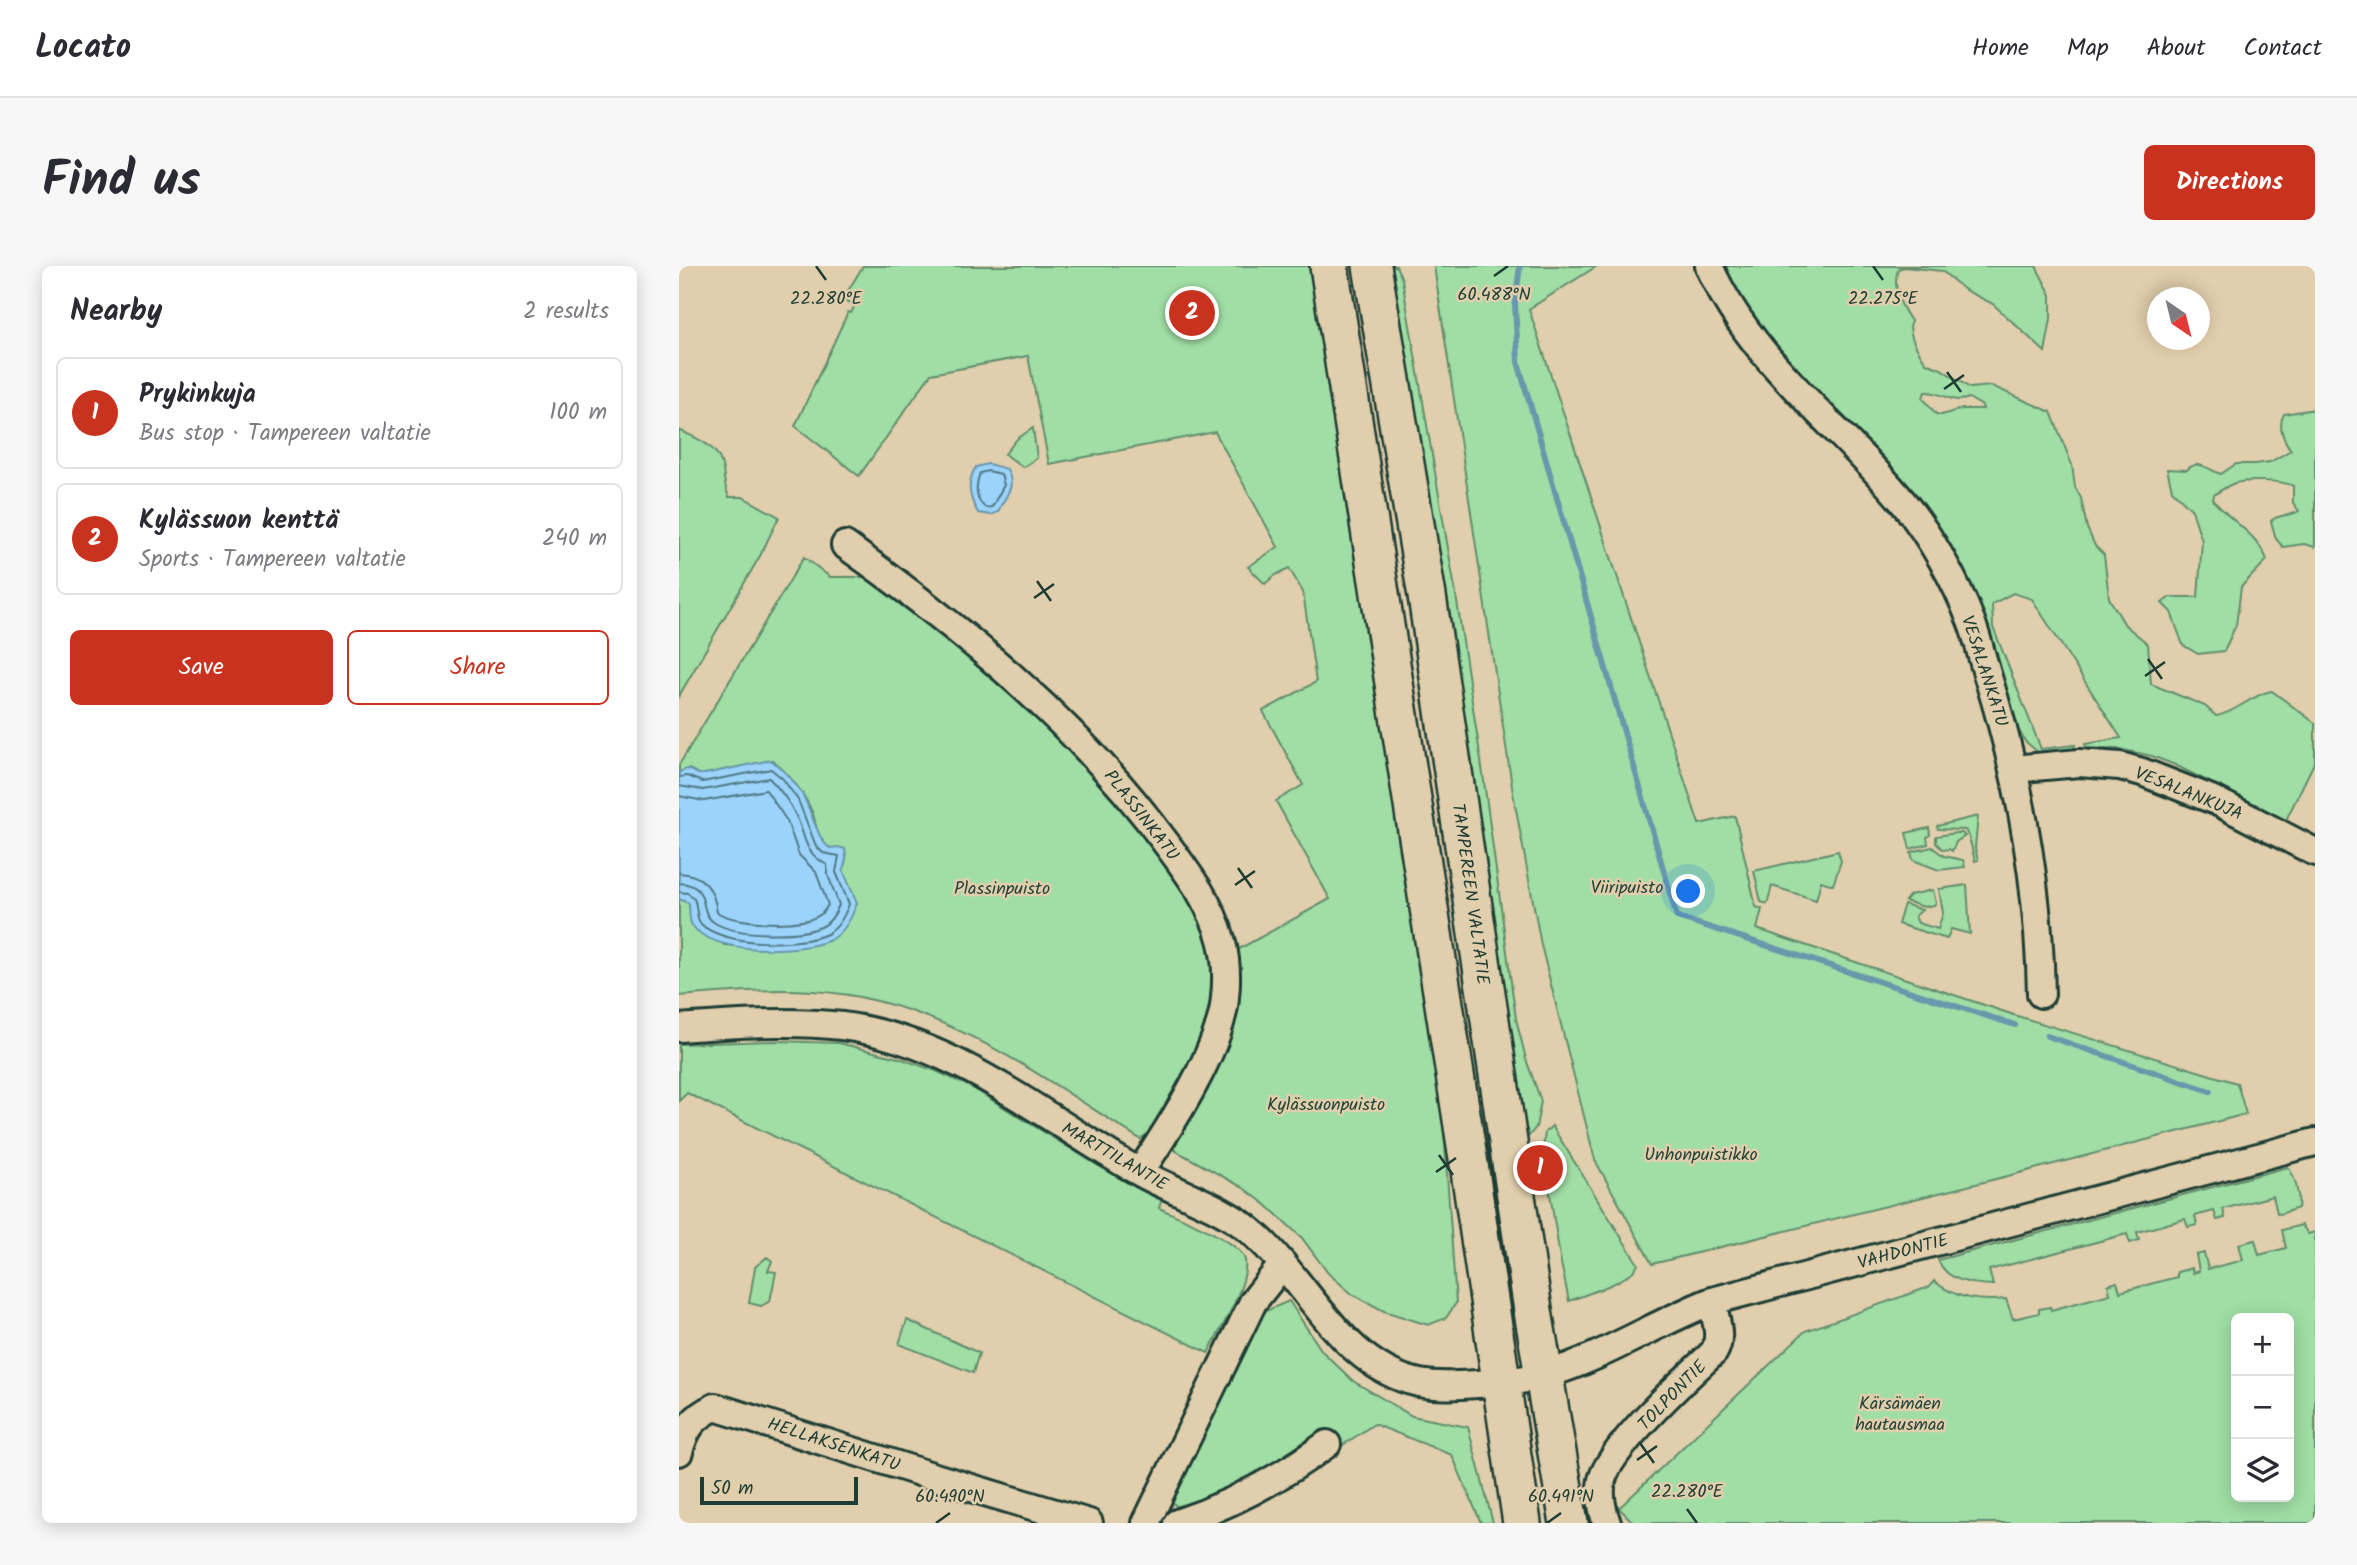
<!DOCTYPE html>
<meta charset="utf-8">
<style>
body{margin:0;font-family:Kalam,sans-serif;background:#f7f7f7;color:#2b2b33}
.controls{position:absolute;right:21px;bottom:21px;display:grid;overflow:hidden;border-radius:10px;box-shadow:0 4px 18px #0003}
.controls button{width:63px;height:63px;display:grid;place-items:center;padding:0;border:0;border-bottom:2px solid #e1e1e2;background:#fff;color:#2b2b33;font:35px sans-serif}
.compass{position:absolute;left:1468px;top:21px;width:63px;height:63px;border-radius:50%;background:#fff;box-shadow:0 4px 18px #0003;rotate:145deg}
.scale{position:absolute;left:21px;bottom:18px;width:158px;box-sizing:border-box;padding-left:7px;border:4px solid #1f3d34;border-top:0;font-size:19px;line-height:24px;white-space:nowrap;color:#1f3d34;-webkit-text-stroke:5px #e1ceac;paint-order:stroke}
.you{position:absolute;left:1010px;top:626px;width:24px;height:24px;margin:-18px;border:5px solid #fff;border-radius:50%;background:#1a73e8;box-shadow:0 0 0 10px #1a73e833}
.badge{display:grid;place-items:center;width:46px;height:46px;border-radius:50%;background:#c8321e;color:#fff;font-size:23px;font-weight:700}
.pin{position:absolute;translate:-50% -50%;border:4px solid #fff;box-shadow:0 2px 7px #0006}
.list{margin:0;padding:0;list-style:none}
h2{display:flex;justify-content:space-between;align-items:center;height:91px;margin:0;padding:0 28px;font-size:30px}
h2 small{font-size:23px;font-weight:400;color:#7c7c81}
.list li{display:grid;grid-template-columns:46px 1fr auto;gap:21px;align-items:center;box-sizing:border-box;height:112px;margin:0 14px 14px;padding:0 14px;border:2px solid #e1e1e2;border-radius:10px}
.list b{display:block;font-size:26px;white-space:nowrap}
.list p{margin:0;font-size:23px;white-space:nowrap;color:#7c7c81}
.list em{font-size:23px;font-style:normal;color:#7c7c81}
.actions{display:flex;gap:14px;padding:21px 28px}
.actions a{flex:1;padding:16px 0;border:2px solid #c8321e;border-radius:10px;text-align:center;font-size:24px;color:#c8321e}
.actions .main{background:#c8321e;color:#fff}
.icon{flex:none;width:38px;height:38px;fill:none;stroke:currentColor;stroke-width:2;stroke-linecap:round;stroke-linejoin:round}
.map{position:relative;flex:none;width:1636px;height:1257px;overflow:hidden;border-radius:10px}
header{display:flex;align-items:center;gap:42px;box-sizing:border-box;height:98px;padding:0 35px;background:#fff;border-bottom:2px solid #e1e1e2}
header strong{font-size:33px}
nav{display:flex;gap:38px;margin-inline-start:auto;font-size:24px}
.intro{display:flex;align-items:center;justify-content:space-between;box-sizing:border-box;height:168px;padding:0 42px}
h1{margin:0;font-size:49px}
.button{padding:18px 32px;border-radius:10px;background:#c8321e;color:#fff;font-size:24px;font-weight:700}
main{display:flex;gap:42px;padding:0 42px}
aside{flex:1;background:#fff;border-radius:10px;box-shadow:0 4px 18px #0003}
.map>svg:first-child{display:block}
</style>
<header>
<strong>Locato</strong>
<nav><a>Home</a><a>Map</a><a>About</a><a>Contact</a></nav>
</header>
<div class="intro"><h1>Find us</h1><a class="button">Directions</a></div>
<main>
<aside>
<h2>Nearby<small>2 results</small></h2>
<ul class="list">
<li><span class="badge">1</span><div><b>Prykinkuja</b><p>Bus stop · Tampereen valtatie</p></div><em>100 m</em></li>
<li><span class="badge">2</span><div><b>Kylässuon kenttä</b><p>Sports · Tampereen valtatie</p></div><em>240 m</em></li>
</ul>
<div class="actions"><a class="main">Save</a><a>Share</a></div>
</aside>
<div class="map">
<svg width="1636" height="1257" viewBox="0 0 1636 1257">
<rect width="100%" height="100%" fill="#e1ceac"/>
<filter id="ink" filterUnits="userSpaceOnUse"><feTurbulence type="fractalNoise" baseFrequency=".0143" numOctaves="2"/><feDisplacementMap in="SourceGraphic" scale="14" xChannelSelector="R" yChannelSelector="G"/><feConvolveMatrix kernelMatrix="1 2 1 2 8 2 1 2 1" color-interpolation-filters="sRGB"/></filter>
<g filter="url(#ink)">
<!-- green -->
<path fill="#a0dea5" stroke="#608e6c" stroke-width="2" fill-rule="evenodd" d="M184,0h455l123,823 15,214 -10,15 -18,7 -44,-14 -32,-17 -24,-21 -26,-35 -37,-34 -23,-17 -71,-39 58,-107 10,-92 91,-50 -54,-98 27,-16 -40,-74 53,-29 -13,-90 -14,-24 -15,8 -9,8 -17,-17 30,-20 -63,-115 -166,32 -21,-108 -97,18 -72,102 -64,-50 53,-114 3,1 4,-8 -12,-6z
M713,0h4l6,13 54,316 28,186 32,238 10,40 15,42 -5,26 -7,9 -11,-33 -127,-817z
M755,0h163l-68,43 170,515 36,-8 21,91 6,2 -5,20 257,86 223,68 9,31 -238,62 -356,88 -57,-104 -54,-215 -28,-152z
M1039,0h318l15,29v24l-6,33 -52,-48 -28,-14 -23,-19 -38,-4 -6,2c-6,19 2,36 13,52 -4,14 7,29 15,42l15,6 29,19 22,-2 59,26 21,53 3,22 6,11 6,30 8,18 9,9 5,43 16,27 23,19 3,40 54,22 11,10c20,-3 36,-22 56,-25l43,32v38l-29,59 -111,-55 -23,-9 -33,-7 -33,-1 -1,-4 36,-6 -89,-139 -19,-6 -21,11 1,23 48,122 34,-4 -2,6 -33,3 -15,-13 -14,-24 -33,-97 -231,-305zM1246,126c17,-1 27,13 44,6l13,8 1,3h-22l-19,6 -6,-1 -13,-16z
M1636,143v138l-11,-3 -21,3 -7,-8 -5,-18c9,-8 19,-4 28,-10l-6,-8v-17c-11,-6 -45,-6 -58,-3 -7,2 -15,8 -21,12l-1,5c17,21 45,34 54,60l-26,27 -5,38 -12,26 -26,3 -15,-9 -12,-33 -9,-9 8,-6h28l4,-56 -10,-31 -20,-20 -5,-21 20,1c11,-12 21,0 34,4l15,-10h19l15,-2 21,-12c-7,-9 -14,-24 -7,-36z
M354,162l4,30 -14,9 -18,-13 12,-15z
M0,164c19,9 41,16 44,40 1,10 2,18 6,27h14l36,20 -18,37 -82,142z
M125,291l26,20h37l70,47 141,129 116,145 19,45 1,77 -59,109 -15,10c-102,-64 -202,-141 -327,-148 -45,-3 -90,2 -134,5v-97l10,4 1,7 34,35 56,4 77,-46 -14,-33 3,-11 -1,-10c-6,-2 -15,1 -21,-4 -7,-6 -8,-22 -11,-31 -9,-22 -23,-39 -41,-54l-67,14h-6l-10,-5 -10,3v-7z
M1299,550l-3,32 3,12 -3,1 -6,-24 -4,-7 -27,-1 -1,-3z
M1250,562l1,7 -3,2 1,7 -18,5 -4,-16z
M1277,567h6l3,3 -9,6 -4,9 -3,-2 -6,1 -7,-7v-7z
M1253,581l12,9 19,4 2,7 -26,3 -26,-10 -2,-8z
M1159,585l3,10 -8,24 -12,-4 -5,19 -44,-14 -5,18 -6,-2 -7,-31z
M1288,619l3,49 -19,-5 -4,10 -49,-15 6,-20 18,6 -7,6 3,7 20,6 5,-16 -4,-24z
M1254,624l3,13 -2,2 -10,2 -19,-6 5,-6z
M97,775l63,2 63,16 34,12 35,16 126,78 65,33 -3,10c18,8 77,32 85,49 9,22 -26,76 -36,96l-521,-260 -8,8v-57z
M873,860l86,138c-6,17 -52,30 -69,37l-8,-38 -18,-113 2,-18z
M1609,901c7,9 12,29 10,41l-18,6 -3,-1 -4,-17 -50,13 2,9 -8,2 -3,-9 -19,5 2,9 -9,2 -3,-8 -48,13 2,8 -9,3 -3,-9 -138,36 4,15c-21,-1 -46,-3 -55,-25z
M1623,959l6,9 7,-2v291h-681l-15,-15 186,-177 124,-44 5,-6c22,18 45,21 72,18l7,20 26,-6v-4l11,-2 1,3 59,-16 -2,-9 9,-3 3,10 57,-15v-5l15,-4 1,5 6,-2 -3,-16 8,-2 4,16 35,-9 -4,-16 16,-4 4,15 27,-7 -4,-18zM1610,1052v179h-53v-179z
M88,991l5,4 -4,10 8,1 -6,29 -9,5 -12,-3 6,-36z
M610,1035l33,50 31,30 59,35 56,11 25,96h-12l-29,-68 -78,-31 -37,25 -156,61 -10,-9 88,-187z
M228,1054l72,33 -6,20 -74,-29z"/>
<!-- water -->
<path fill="#9bd3fb" stroke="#6997ab" stroke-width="2" d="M309,198l19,5c10,21 -2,25 -9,43l-7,3 -13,-2c-9,-15 -12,-31 -2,-46z
M92,494c13,10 23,21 31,34 9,14 16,48 28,54l8,-1 7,2 1,10 -3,11 14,33c-5,14 -13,32 -29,38 -30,12 -116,14 -136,-16 -4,-7 -2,-15 -3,-22l-10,-4v-127l8,-3 12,5h6z"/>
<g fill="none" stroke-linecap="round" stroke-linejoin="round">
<!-- shore -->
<path stroke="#517984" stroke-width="2" d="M309,205l13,3 3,11 -12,22 -6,1c-11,-7 -11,-23 -6,-35z
M0,511l8,-1 15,6 69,-13 12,10 15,21 18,46 7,7 16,3 -3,16 13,32c-4,11 -10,24 -22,30 -27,13 -104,12 -126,-10 -6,-7 -3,-17 -7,-25l-6,-6 -9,-1
M0,520l24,4 66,-12c12,12 22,26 29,42 9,22 6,32 29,45l1,10 11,30c-3,7 -8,17 -16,21 -22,11 -87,10 -108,-3 -19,-11 -2,-38 -36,-40
M0,530l25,5 62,-11 21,31 12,34 17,17 12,33c-2,3 -4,7 -7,9 -16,14 -87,10 -104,-2 -3,-23 -13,-38 -38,-39"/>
<!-- stream -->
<path stroke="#6997ab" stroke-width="6" d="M841,0l-5,37 3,59 159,555 338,108
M1368,770l163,55"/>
<!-- minor casing -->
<g stroke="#1f3d34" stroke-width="32">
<path id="minor" d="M1030,0c42,96 129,157 194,236 27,33 53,79 68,119 7,18 11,37 17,56 32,103 51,209 53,317
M166,279c119,85 234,180 321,298 22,30 45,60 55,96 5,18 6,40 4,58 -3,51 -57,133 -85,175
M1334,503l66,-6 41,3 22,6 74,29 99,51
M0,762c54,-4 109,-8 163,-2 112,14 203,93 297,146 37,21 82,33 114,61 55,48 88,133 166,150 20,4 39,2 58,1 23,-1 47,-3 70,-10 57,-17 109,-51 165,-73l603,-159
M0,1186c6,-23 14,-35 36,-45l223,71 151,45
M467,1257l107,-221 30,-38
M498,1257c54,-18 104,-45 150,-79
M928,1257c-5,-12 -8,-30 -5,-43 9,-34 84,-102 112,-128 9,-15 1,-34 -2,-51"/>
</g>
<!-- highway casing -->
<g stroke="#1f3d34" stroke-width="42">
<path id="highway" d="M650,0l141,905 52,352
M693,0l55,330 107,721 35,206"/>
</g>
<!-- minor -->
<use href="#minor" stroke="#e1ceac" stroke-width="26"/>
<!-- highway -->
<use href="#highway" stroke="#e1ceac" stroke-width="37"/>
</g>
</g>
<!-- ticks -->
<path fill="none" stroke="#1f3d34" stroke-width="2.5" d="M137,0l10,14M1194,0l10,14M815,10l14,-10M1268,106l14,20M1265,123l20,-14M358,315l14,20M355,332l20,-14M1469,393l14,20M1466,410l20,-14M559,602l14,20M556,619l20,-14M760,889l14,20M757,906l20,-14M961,1177l14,20M958,1194l20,-14M1008,1243l10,14M257,1257l14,-10M868,1257l14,-10"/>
<g text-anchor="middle" stroke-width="5" stroke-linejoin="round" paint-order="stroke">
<!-- street labels -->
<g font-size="18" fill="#1f3d34" stroke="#e1ceac">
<text transform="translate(1306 405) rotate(72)" y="6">VESALANKATU</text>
<text transform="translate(1510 527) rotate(22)" y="6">VESALANKUJA</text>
<text transform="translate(463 549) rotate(52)" y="6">PLASSINKATU</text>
<text transform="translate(792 628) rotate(82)" y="6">TAMPEREEN VALTATIE</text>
<text transform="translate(436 890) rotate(30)" y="6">MARTTILANTIE</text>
<text transform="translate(1224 985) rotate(-15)" y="6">VAHDONTIE</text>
<text transform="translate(993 1129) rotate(-46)" y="6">TOLPONTIE</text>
<text transform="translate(155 1178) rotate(18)" y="6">HELLAKSENKATU</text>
</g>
<!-- park labels -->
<g font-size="18" fill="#25453a" stroke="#e1ceac">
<text x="948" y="627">Viiripuisto</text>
<text x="323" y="628">Plassinpuisto</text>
<text x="647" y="844">Kylässuonpuisto</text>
<text x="1022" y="894">Unhonpuistikko</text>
<text x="1221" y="1143">Kärsämäen<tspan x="1221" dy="21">hautausmaa</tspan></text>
</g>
</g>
<g font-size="18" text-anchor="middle" fill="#1f3d34" stroke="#e1ceac" stroke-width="5" stroke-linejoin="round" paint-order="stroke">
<text x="815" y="34">60.488°N</text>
<text x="147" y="38">22.280°E</text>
<text x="1204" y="38">22.275°E</text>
<text x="1008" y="1231">22.280°E</text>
<text x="271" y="1236">60.490°N</text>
<text x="882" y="1236">60.491°N</text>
</g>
</svg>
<div class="controls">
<button>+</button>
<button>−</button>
<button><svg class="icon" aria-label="layers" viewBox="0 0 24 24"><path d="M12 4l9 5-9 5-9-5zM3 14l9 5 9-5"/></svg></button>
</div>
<svg class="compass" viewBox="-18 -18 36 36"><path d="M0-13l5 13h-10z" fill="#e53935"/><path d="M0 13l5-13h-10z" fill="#7c7c81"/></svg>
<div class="scale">50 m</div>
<div class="you"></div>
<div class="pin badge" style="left:861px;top:902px">1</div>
<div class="pin badge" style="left:513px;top:47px">2</div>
</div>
</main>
